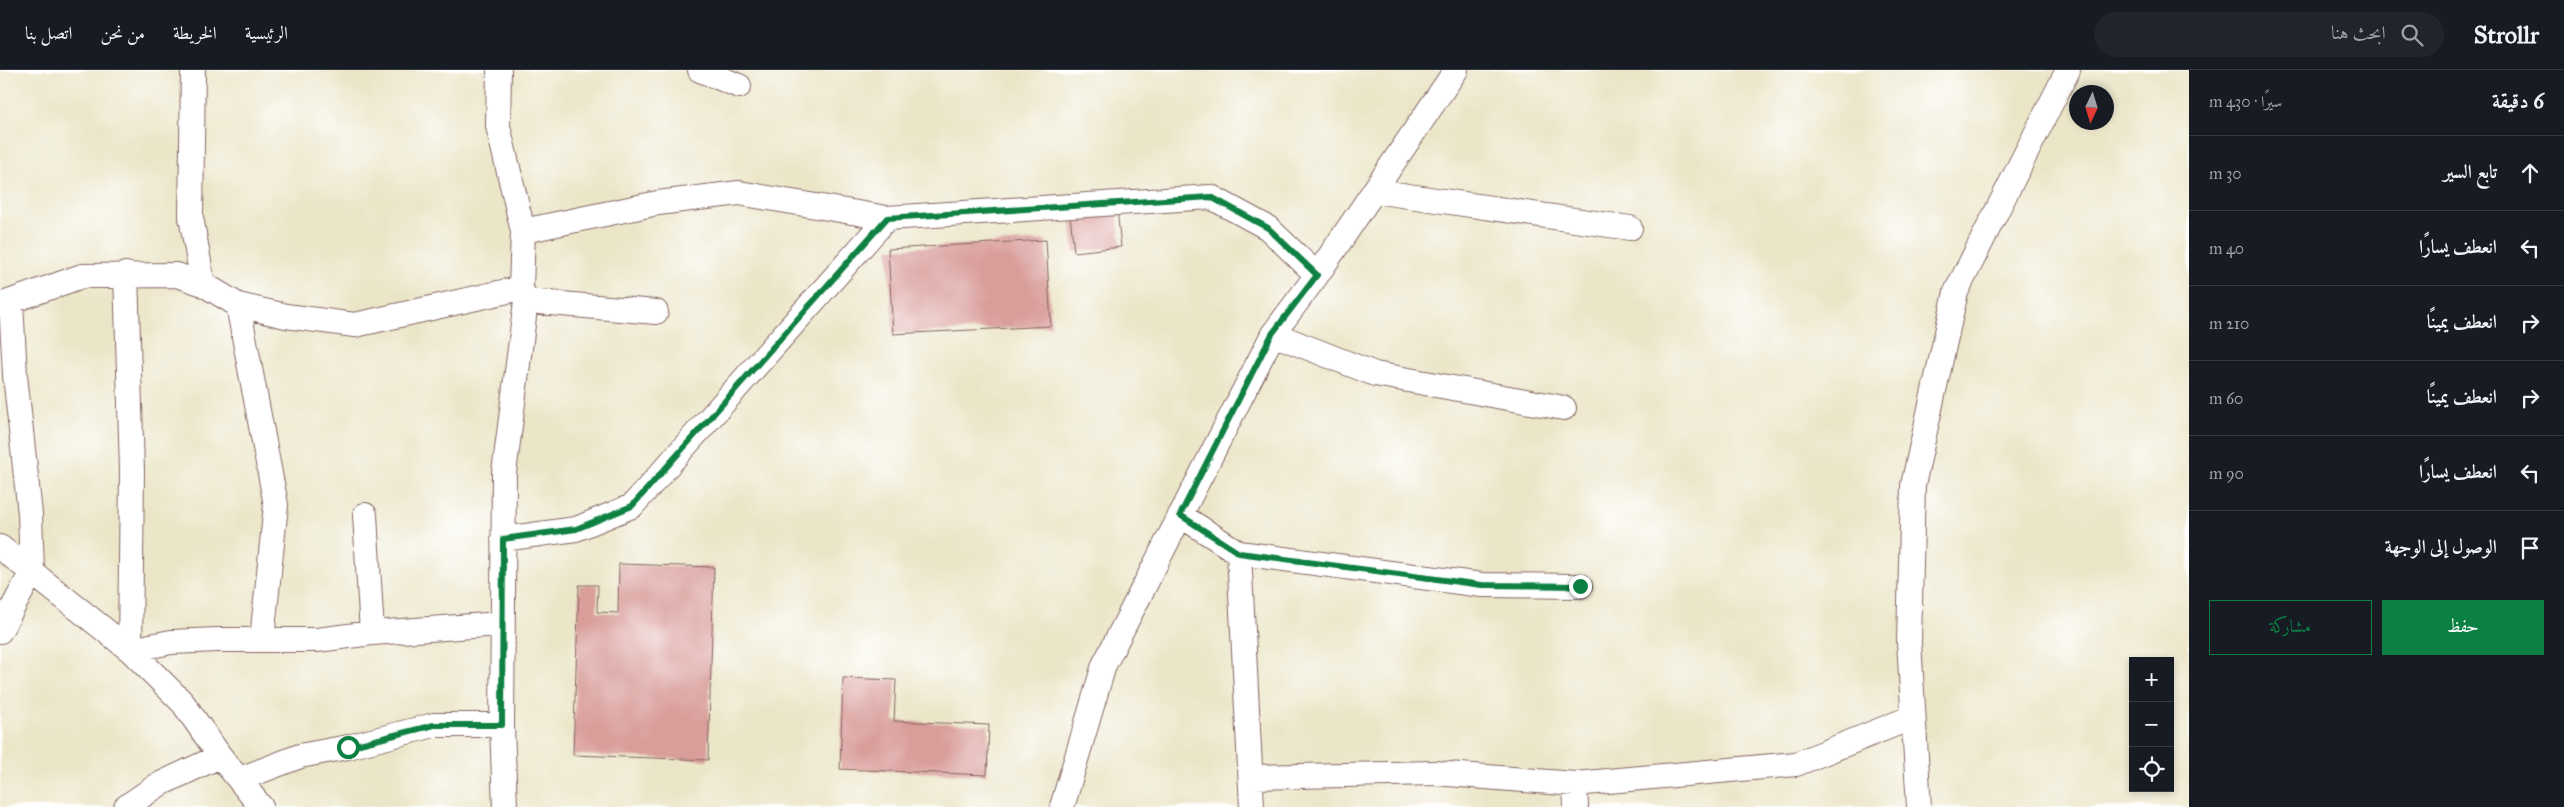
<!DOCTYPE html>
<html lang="ar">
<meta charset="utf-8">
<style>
body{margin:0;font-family:"IM FELL Great Primer",Amiri,serif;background:#20242c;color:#f1f3f6;direction:rtl}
.controls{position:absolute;right:15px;bottom:15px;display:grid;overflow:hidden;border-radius:0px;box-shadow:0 2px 8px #0003}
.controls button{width:45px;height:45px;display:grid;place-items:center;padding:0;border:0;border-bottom:1px solid #363941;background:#171b24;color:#f1f3f6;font:25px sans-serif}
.compass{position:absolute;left:2069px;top:15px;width:45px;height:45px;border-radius:50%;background:#171b24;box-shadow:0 2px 8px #0003;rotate:184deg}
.stop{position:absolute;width:15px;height:15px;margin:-11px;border:4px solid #0b8043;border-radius:50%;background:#fff}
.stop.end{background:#0b8043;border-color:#fff;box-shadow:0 1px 5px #0008}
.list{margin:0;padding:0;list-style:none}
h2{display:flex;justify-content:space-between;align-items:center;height:65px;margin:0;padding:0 20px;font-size:21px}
h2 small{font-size:16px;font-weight:400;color:#9ea1a6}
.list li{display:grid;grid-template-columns:32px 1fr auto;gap:15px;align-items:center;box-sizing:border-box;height:75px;padding:0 20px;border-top:1px solid #363941}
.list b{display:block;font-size:19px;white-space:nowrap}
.list em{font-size:16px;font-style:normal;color:#9ea1a6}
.actions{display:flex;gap:10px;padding:15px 20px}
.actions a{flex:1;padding:11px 0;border:1px solid #0b8043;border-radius:0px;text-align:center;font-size:18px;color:#0b8043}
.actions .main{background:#0b8043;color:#fff}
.icon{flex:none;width:28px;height:28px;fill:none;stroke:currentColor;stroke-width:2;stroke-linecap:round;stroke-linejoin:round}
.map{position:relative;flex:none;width:2189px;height:737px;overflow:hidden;direction:ltr}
header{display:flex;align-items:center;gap:30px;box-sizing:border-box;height:70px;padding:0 25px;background:#171b24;border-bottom:1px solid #363941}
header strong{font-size:24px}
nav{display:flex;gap:28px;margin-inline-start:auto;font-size:18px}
.search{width:350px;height:45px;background:#20242c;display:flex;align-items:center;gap:12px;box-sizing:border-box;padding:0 18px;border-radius:28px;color:#9ea1a6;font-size:19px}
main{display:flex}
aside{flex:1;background:#171b24}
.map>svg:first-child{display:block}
</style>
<header>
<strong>Strollr</strong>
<div class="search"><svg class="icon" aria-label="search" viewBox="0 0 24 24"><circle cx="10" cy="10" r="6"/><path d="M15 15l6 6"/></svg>ابحث هنا</div>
<nav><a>الرئيسية</a><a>الخريطة</a><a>من نحن</a><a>اتصل بنا</a></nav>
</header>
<main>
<aside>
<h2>6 دقيقة<small>سيرًا · 430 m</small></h2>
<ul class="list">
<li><svg class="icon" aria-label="ahead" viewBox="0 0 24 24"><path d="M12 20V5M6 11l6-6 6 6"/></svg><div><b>تابع السير</b></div><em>30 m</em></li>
<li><svg class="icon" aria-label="left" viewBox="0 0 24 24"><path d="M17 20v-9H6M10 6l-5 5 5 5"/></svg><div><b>انعطف يسارًا</b></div><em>40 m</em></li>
<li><svg class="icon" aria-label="right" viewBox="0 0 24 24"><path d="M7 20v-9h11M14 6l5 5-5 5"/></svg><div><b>انعطف يمينًا</b></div><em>210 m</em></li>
<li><svg class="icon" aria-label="right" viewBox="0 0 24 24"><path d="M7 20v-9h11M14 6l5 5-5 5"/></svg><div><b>انعطف يمينًا</b></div><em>60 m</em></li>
<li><svg class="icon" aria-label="left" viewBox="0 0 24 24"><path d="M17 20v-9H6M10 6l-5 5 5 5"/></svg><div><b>انعطف يسارًا</b></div><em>90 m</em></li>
<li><svg class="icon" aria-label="arrive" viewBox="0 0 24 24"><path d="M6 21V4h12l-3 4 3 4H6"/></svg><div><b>الوصول إلى الوجهة</b></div></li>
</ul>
<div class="actions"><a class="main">حفظ</a><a>مشاركة</a></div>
</aside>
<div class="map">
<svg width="2189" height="737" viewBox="0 0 2189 737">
<rect width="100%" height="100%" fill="#fff"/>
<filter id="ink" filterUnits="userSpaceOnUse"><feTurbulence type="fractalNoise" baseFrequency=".02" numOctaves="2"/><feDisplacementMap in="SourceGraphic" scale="10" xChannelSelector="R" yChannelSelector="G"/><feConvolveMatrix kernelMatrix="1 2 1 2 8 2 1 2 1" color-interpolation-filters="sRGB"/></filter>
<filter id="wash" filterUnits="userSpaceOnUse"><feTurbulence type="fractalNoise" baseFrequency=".0096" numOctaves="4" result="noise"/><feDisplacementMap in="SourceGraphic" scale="20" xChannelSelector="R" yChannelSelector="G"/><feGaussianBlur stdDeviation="1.12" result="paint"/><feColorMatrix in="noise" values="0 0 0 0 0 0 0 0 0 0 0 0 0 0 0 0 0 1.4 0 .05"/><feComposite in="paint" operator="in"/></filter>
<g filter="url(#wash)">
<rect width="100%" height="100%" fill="#ece6c9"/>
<g id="blocks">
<!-- building -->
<path fill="#d99d9a" d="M1117,139l4,38 -47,5 -4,-38z
M1046,170l5,86 -158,8 -5,-85z
M619,494l95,3 -6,193 -135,-5 6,-170h19l-1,27 21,1z
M843,608l53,2 -2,41 95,4 -2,50 -147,-6z"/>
</g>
</g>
<g filter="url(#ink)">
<use href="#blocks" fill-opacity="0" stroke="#836562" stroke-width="1"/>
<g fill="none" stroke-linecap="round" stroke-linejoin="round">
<!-- street casing -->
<g stroke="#836562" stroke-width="26">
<path id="street" d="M193,0l-2,147 12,67 35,21 48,11 69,9 166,-37
M499,0l-1,56 25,105 -2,57 5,13 -22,172 -2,252 3,82
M700,0l39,16
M1374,121l256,37
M523,161l135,-28 81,-10 148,25
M126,204l6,197 -2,179 41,-8 47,-2h99l55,-7 129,-9
M526,231l130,11
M0,235l82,-29 95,-1 26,9
M238,235l38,200 -14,134
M1273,264l102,40 189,34
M365,445l7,118
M1180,445l59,38 243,32 98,1
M503,469l73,-10 56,-23 255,-288 324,-21 57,31 49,47
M0,477l130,103 53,53 37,53 41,51
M1239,483l13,254
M0,561l32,-59 -2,-58 -15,-139 -4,-73
M1251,707l184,-4 140,11 221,-20 117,-47
M240,709l60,-23 48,-9 86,-22h68
M1575,714l1,23
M126,737l32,-22 62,-29
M1062,737l42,-142 169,-331 44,-59 139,-205
M1919,737l-10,-165 4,-157 43,-193 112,-222"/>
</g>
<!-- street -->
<use href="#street" stroke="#fff" stroke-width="24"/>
</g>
</g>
<g fill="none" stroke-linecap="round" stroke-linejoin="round" filter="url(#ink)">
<!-- route -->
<path stroke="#0b8043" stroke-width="6" d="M348,677l86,-22h68l1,-186 73,-10 56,-23 255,-288 324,-21 57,31 49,47 -45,59 -92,181 59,38 243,32 98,1"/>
</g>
</svg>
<div class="controls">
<button>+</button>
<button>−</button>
<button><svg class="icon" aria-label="locate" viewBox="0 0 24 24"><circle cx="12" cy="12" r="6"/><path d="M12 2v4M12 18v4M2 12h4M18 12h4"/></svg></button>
</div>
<svg class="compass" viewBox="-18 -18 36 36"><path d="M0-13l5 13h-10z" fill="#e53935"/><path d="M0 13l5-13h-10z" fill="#9ea1a6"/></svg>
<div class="stop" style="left:348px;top:677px"></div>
<div class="stop end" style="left:1580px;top:516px"></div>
</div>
</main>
